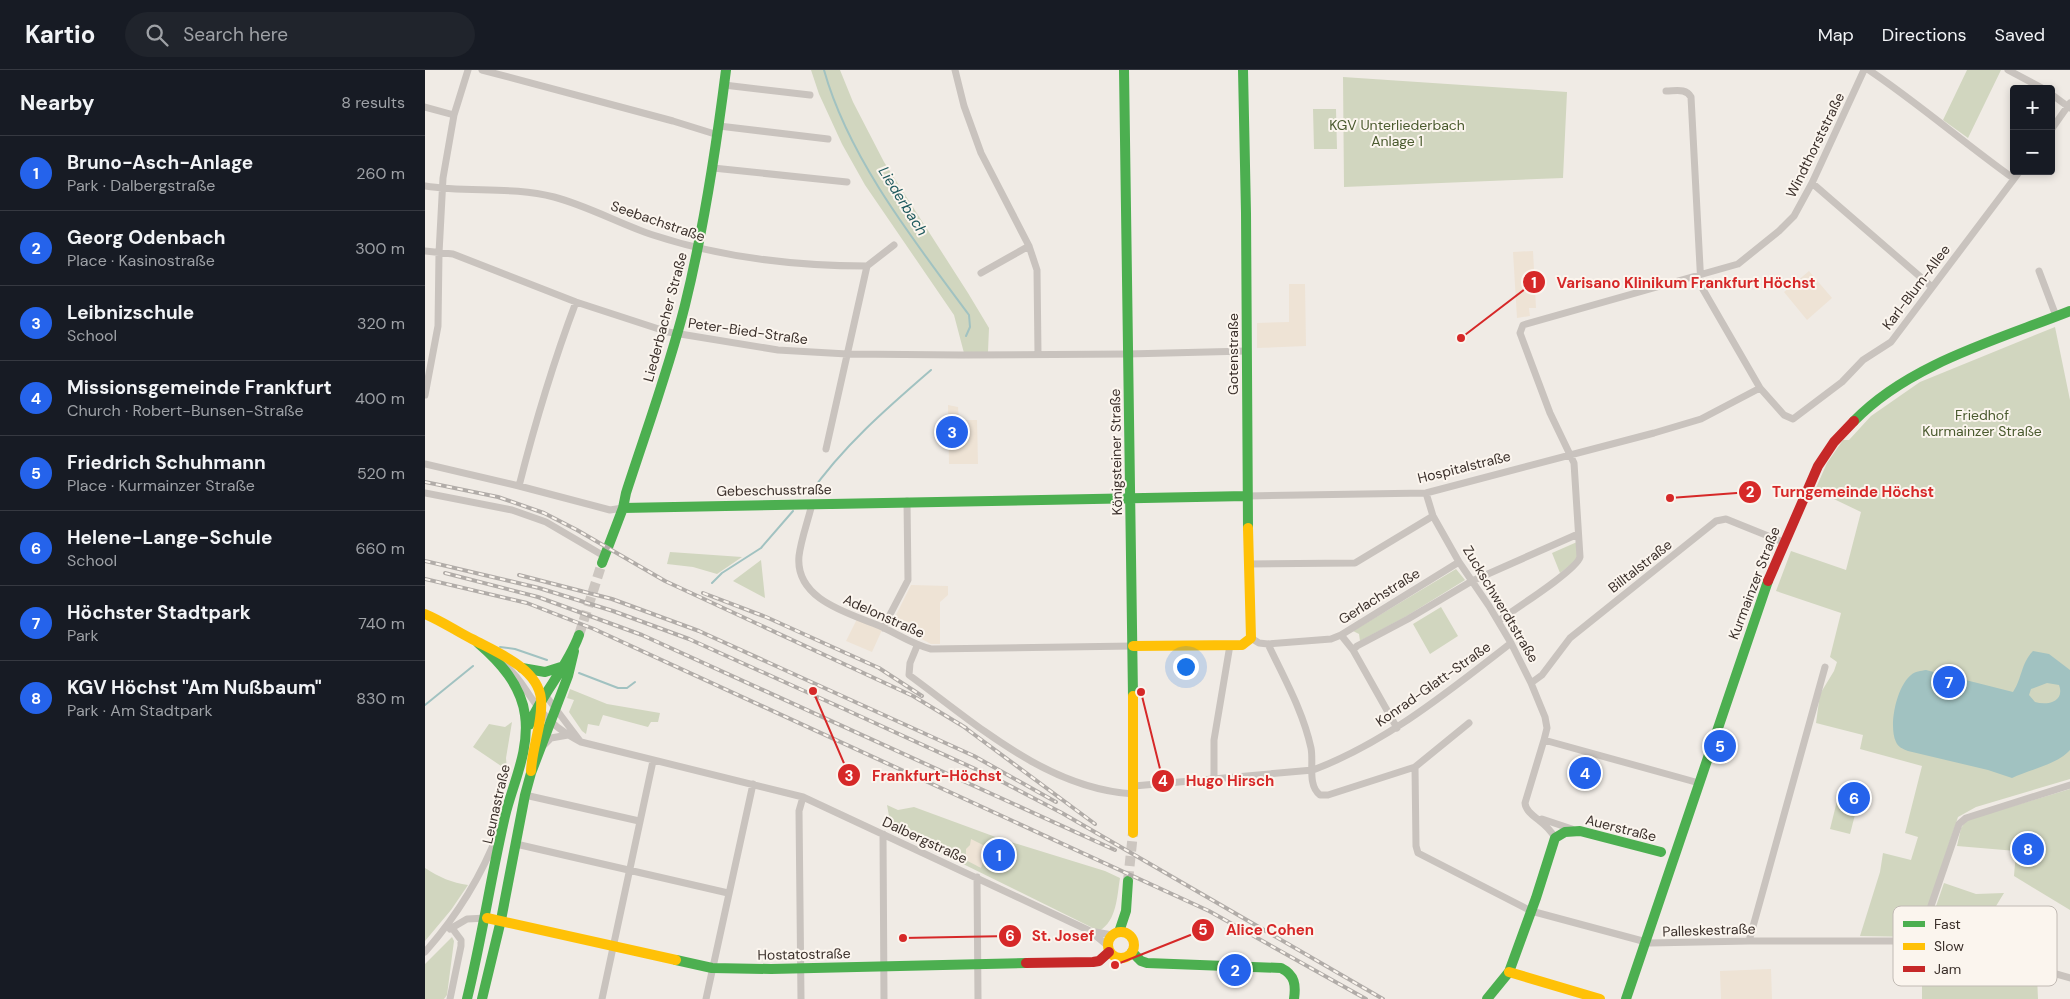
<!DOCTYPE html>
<meta charset="utf-8">
<style>
body{margin:0;font-family:"DM Sans",sans-serif;background:#20242c;color:#f1f3f6}
.controls{position:absolute;right:15px;top:15px;display:grid;overflow:hidden;border-radius:5px;box-shadow:0 2px 8px #0003}
.controls button{width:45px;height:45px;display:grid;place-items:center;padding:0;border:0;border-bottom:1px solid #363941;background:#171b24;color:#f1f3f6;font:25px sans-serif}
.you{position:absolute;left:760px;top:596px;width:18px;height:18px;margin:-12px;border:4px solid #fff;border-radius:50%;background:#1a73e8;box-shadow:0 0 0 8px #1a73e833}
.badge{display:grid;place-items:center;width:32px;height:32px;border-radius:50%;background:#2563eb;color:#fff;font-size:16px;font-weight:700}
.pin{position:absolute;translate:-50% -50%;border:2px solid #fff;box-shadow:0 1px 5px #0006}
.list{margin:0;padding:0;list-style:none}
h2{display:flex;justify-content:space-between;align-items:center;height:65px;margin:0;padding:0 20px;font-size:21px}
h2 small{font-size:16px;font-weight:400;color:#9ea1a6}
.list li{display:grid;grid-template-columns:32px 1fr auto;gap:15px;align-items:center;box-sizing:border-box;height:75px;padding:0 20px;border-top:1px solid #363941}
.list b{display:block;font-size:19px;white-space:nowrap}
.list p{margin:0;font-size:16px;white-space:nowrap;color:#9ea1a6}
.list em{font-size:16px;font-style:normal;color:#9ea1a6}
.icon{flex:none;width:28px;height:28px;fill:none;stroke:currentColor;stroke-width:2;stroke-linecap:round;stroke-linejoin:round}
.map{position:relative;flex:none;width:1645px;height:929px;overflow:hidden}
header{display:flex;align-items:center;gap:30px;box-sizing:border-box;height:70px;padding:0 25px;background:#171b24;border-bottom:1px solid #363941}
header strong{font-size:24px}
nav{display:flex;gap:28px;margin-inline-start:auto;font-size:18px}
.search{width:350px;height:45px;background:#20242c;display:flex;align-items:center;gap:12px;box-sizing:border-box;padding:0 18px;border-radius:28px;color:#9ea1a6;font-size:19px}
main{display:flex}
aside{flex:1;background:#171b24}
.map>svg:first-child{display:block}
</style>
<header>
<strong>Kartio</strong>
<div class="search"><svg class="icon" aria-label="search" viewBox="0 0 24 24"><circle cx="10" cy="10" r="6"/><path d="M15 15l6 6"/></svg>Search here</div>
<nav><a>Map</a><a>Directions</a><a>Saved</a></nav>
</header>
<main>
<aside>
<h2>Nearby<small>8 results</small></h2>
<ul class="list">
<li><span class="badge">1</span><div><b>Bruno-Asch-Anlage</b><p>Park · Dalbergstraße</p></div><em>260 m</em></li>
<li><span class="badge">2</span><div><b>Georg Odenbach</b><p>Place · Kasinostraße</p></div><em>300 m</em></li>
<li><span class="badge">3</span><div><b>Leibnizschule</b><p>School</p></div><em>320 m</em></li>
<li><span class="badge">4</span><div><b>Missionsgemeinde Frankfurt</b><p>Church · Robert-Bunsen-Straße</p></div><em>400 m</em></li>
<li><span class="badge">5</span><div><b>Friedrich Schuhmann</b><p>Place · Kurmainzer Straße</p></div><em>520 m</em></li>
<li><span class="badge">6</span><div><b>Helene-Lange-Schule</b><p>School</p></div><em>660 m</em></li>
<li><span class="badge">7</span><div><b>Höchster Stadtpark</b><p>Park</p></div><em>740 m</em></li>
<li><span class="badge">8</span><div><b>KGV Höchst &quot;Am Nußbaum&quot;</b><p>Park · Am Stadtpark</p></div><em>830 m</em></li>
</ul>
</aside>
<div class="map">
<svg width="1645" height="929" viewBox="0 0 1645 929">
<rect width="100%" height="100%" fill="#f0ebe5"/>
<!-- green -->
<path fill="#d1d6bf" d="M386,0h29l13,32 31,60 84,131 21,35 -1,24 -24,1 -10,-38 -89,-130 -23,-41 -23,-50z
M1542,0h34l-33,68 -25,-18z
M918,7l224,15 -4,86 -219,9z
M888,39h23l1,40h-23z
M1630,257l15,73v379l-94,28 -18,10 -40,120 -58,-1 20,-64 3,-19 28,7 7,-23 -13,-4 17,-67 -62,-17 3,-14 -47,-12 4,-29 14,-23 3,-9 -7,-5 11,-44 -65,-22 15,-40 55,19 15,-58 -46,-22 12,-27 16,-23h6l22,-24 49,-34z
M1152,472l1,17 -18,14 -8,-20z
M245,482l72,5 -25,17 -24,-7 -26,-3z
M336,490l4,38 -32,-17z
M1031,499l9,11 -60,37 -45,24 -1,-7 -6,-3z
M1016,537l17,29 -28,18 -17,-30z
M145,619l37,15 53,9 -2,9h-7l-3,5 -45,-12 -4,11 -11,-2 -2,10 -4,-3 -13,-19 5,-12 -7,-2z
M87,652l-6,36 1,12 -34,-23 16,-23 16,3z
M1645,719v121l-56,-34 2,-25 -59,-5 4,-18 6,-8z
M1412,731l20,6 -7,27 -20,-5z
M462,735l11,5 16,-3 87,32 104,32 15,7c-3,18 -3,43 -21,53l-201,-99 -7,-5z
M0,798c14,9 27,15 43,17l-17,25 -26,31z
M1519,813l32,11 28,-1 -22,36 -4,16 -44,-11 -8,1z
M27,867l2,4 -7,54 -3,4h-19v-35z
M1497,875l30,2 83,24 2,5 1,23h-116z"/>
<!-- plaza -->
<path fill="#eee3d5" d="M1108,181l3,57h-7l1,8 -13,2 -4,-66z
M1384,201l23,27 -25,22 -23,-28z
M864,214h16l1,62 -49,2v-25l32,-1z
M523,335l10,2 1,13h18l1,44h-29z
M486,515l37,1v9l-8,7v42h-9l-30,-16 -7,-9z
M432,549l25,11 -10,22 -26,-11z
M546,769l20,10 -5,5 -5,14 -19,-10 4,-2v-7l4,-4z
M1346,899l1,30h-51l-1,-28z"/>
<!-- water -->
<path fill="#a1c2c1" fill-rule="evenodd" d="M1608,581l16,3 21,16v80c-12,14 -41,20 -58,28l-24,-8 -80,-19c-5,-2 -10,-4 -12,-9 -8,-17 1,-56 15,-67 4,-4 10,-4 15,-5l87,22c9,-13 8,-29 20,-41zM1622,613l12,2c6,16 -11,21 -24,17l-6,-7 2,-6z"/>
<g fill="none" stroke-linecap="round" stroke-linejoin="round">
<!-- stream -->
<path stroke="#a1c2c1" stroke-width="2" d="M399,0c25,89 91,172 145,245l1,12 -4,9
M384,425c33,-48 78,-87 122,-125
M287,513l10,-10 39,-25 32,-37
M75,577l15,2 32,11
M154,603l39,15h9l8,-6
M0,635l48,-39"/>
<!-- secondary-tunnel -->
<path stroke="#ccc6c0" stroke-width="10" stroke-dasharray="10 5" stroke-linecap="butt" d="M154,565l23,-72
M703,811l5,-48"/>
<!-- street -->
<path stroke="#c9c3be" stroke-width="7" d="M57,0l191,51 45,14
M530,0l9,36 17,47 48,93 8,24 1,84
M1444,0c49,33 95,73 144,108
M1583,0l36,19
M299,15l86,10
M1241,21c10,0 20,-3 25,6l10,189 59,102 24,27 9,4 49,-37 21,-22 28,-18 129,-171
M1626,24l19,14
M0,37l29,8
M294,56l109,13
M1626,60l19,-27
M288,98l134,14
M1387,113l120,104
M0,116c42,7 87,0 129,11 34,9 66,27 99,38 70,23 141,31 214,31
M0,181l28,3 123,48 92,30 110,18 69,4 115,1 166,-1 119,-3
M1614,201l17,45
M556,203l48,-27
M0,325l13,-69 1,-73 4,-75 11,-63 14,-45
M401,379l41,-183 27,-21
M0,394l94,22 91,24 13,-2
M94,416c16,-63 34,-123 57,-184
M0,423l87,17 34,12 58,34
M1001,423l7,23 26,46 30,44 22,37 20,40 14,34 2,11 -3,12 -19,63c1,13 22,18 30,35
M822,426l179,-3 228,-60 47,-14 59,-31
M387,434c-4,17 -11,35 -13,52 -4,42 46,56 76,68 20,8 36,20 56,25l202,-3
M823,494l107,-1 78,-47
M1073,551c14,-10 79,-51 82,-64l-6,-94 -24,-50 -30,-80 3,-8 215,-61 41,-33 15,-15 18,-33 52,-113
M458,558l25,-48 -1,-79
M916,565l12,15 44,78
M826,568l8,5 9,1 63,-5 10,-4 118,-73
M843,574c16,34 35,67 43,104 3,15 -4,37 9,47h8l87,-28 54,-44
M492,576l-7,17 -1,12c67,49 138,114 225,119
M928,580l4,-4 51,-27 64,-38 106,-47
M81,596c15,13 20,26 32,41 11,15 27,27 43,35l222,55 287,134 17,14
M1106,613l11,-8 28,-37 146,-117 10,-2 57,23
M118,622l37,49
M1119,670l155,43
M119,675l7,-7 17,-3
M990,697l1,79 2,7 113,58 119,32 99,-2h193l128,37
M789,709v-39l16,-95
M709,716l179,-16c74,-28 136,-79 198,-127
M100,725l114,26
M1117,749l30,10
M458,764l1,165
M91,774l212,49
M552,807l1,122
M25,859l17,-10 20,-1
M665,861l22,4
M1324,871l76,-274
M1494,871l40,-117 7,-6 104,-33
M0,882c31,-35 56,-75 73,-119
M25,929l11,-53v-6l-9,-12
M177,929l51,-238
M281,929l47,-215
M376,929l-2,-188 4,-14"/>
<!-- fast -->
<path stroke="#4caf50" stroke-width="10" d="M699,0l9,626
M818,0l3,143 2,315
M1429,351c55,-57 143,-81 216,-110
M198,438l624,-12
M177,493l21,-55 3,-15c20,-62 43,-124 59,-188 19,-77 31,-156 41,-235
M97,598l23,4 19,-6
M104,655c13,-32 38,-57 50,-90
M694,862l7,-21 2,-30
M707,882l9,9 6,2 134,5c14,7 15,17 13,31
M251,890l36,8 59,1 255,-6
M42,929c15,-61 24,-123 38,-183 8,-33 25,-66 20,-101 -4,-30 -25,-53 -47,-72
M57,929l19,-79 24,-125 6,-22 37,-97 6,-25
M1062,929l22,-27 27,-74 19,-60 10,-6 15,-1 81,21
M1201,929l142,-418"/>
<!-- slow -->
<path stroke="#ffc107" stroke-width="10" d="M0,544c17,7 31,17 47,25 24,13 66,29 69,60 2,24 -9,48 -10,72
M708,576l109,-1 9,-7 -3,-110
M708,626v137
M62,848l189,42
M683 875a13 13 0 1 1 26 0a13 13 0 1 1-26 0Z
M1084,902l91,27"/>
<!-- jam -->
<path stroke="#c62828" stroke-width="10" d="M1343,511l50,-115 16,-24 20,-21
M601,893l67,-1 6,-1 10,-9"/>
<!-- rail casing -->
<g stroke="#b1aca8" stroke-width="4">
<path id="rail" d="M0,412l73,15 46,16 33,17 88,51 248,115 53,32
M0,491l114,27 74,23 76,28 153,69 153,70 67,35 321,186
M20,503l93,24 104,38 473,215
M94,505l93,24 87,32 275,125 82,46
M0,509l102,24 67,26 615,282 157,88
M278,523l63,24 113,51 43,28
M535,654l135,100"/>
</g>
<!-- rail -->
<use href="#rail" stroke="#fbf5ee" stroke-width="2" stroke-dasharray="5.5" stroke-linecap="butt"/>
</g>
<g text-anchor="middle" stroke-width="4" stroke-linejoin="round" paint-order="stroke">
<!-- park labels -->
<g font-size="14" fill="#4a5a2e" stroke="#fbf5ee">
<text x="972" y="60">KGV Unterliederbach<tspan x="972" dy="16">Anlage 1</tspan></text>
<text x="1557" y="350">Friedhof<tspan x="1557" dy="16">Kurmainzer Straße</tspan></text>
</g>
<!-- street labels -->
<g font-size="14" fill="#3b302b" stroke="#fbf5ee">
<text transform="translate(1390 75) rotate(-64)" y="5">Windthorststraße</text>
<text transform="translate(233 151) rotate(19)" y="5">Seebachstraße</text>
<text transform="translate(1491 217) rotate(-53)" y="5">Karl-Blum-Allee</text>
<text transform="translate(240 247) rotate(-75)" y="5">Liederbacher Straße</text>
<text transform="translate(323 261) rotate(8)" y="5">Peter-Bied-Straße</text>
<text transform="translate(808 284) rotate(-90)" y="5">Gotenstraße</text>
<text transform="translate(691 382) rotate(-91)" y="5">Königsteiner Straße</text>
<text transform="translate(1039 397) rotate(-14)" y="5">Hospitalstraße</text>
<text transform="translate(349 420) rotate(-1)" y="5">Gebeschusstraße</text>
<text transform="translate(1215 496) rotate(-38)" y="5">Billtalstraße</text>
<text transform="translate(1329 513) rotate(-69)" y="5">Kurmainzer Straße</text>
<text transform="translate(954 526) rotate(-32)" y="5">Gerlachstraße</text>
<text transform="translate(1076 534) rotate(59)" y="5">Zuckschwerdtstraße</text>
<text transform="translate(459 546) rotate(24)" y="5">Adelonstraße</text>
<text transform="translate(1008 614) rotate(-35)" y="5">Konrad-Glatt-Straße</text>
<text transform="translate(71 734) rotate(-77)" y="5">Leunastraße</text>
<text transform="translate(1196 758) rotate(14)" y="5">Auerstraße</text>
<text transform="translate(500 770) rotate(25)" y="5">Dalbergstraße</text>
<text transform="translate(1284 860) rotate(-2)" y="5">Palleskestraße</text>
<text transform="translate(379 884) rotate(-1)" y="5">Hostatostraße</text>
</g>
<!-- water labels -->
<g font-size="15" font-style="italic" fill="#1f5a5e" stroke="#fbf5ee">
<text transform="translate(478 131) rotate(58)" y="5">Liederbach</text>
</g>
</g>
<!-- legend -->
<rect x="1468" y="836" width="164" height="80" rx="8" fill="#fbf5ee" stroke="#c1bab4" stroke-width="1"/>
<rect x="1478" y="851" width="22" height="6" fill="#4caf50"/>
<rect x="1478" y="873" width="22" height="7" fill="#ffc107"/>
<rect x="1478" y="896" width="22" height="6" fill="#c62828"/>
<g font-size="14" fill="#3b302b">
<text x="1509" y="859">Fast</text>
<text x="1509" y="881">Slow</text>
<text x="1509" y="904">Jam</text>
</g>
<!-- callouts -->
<path fill="none" stroke="#d62828" stroke-width="2" d="M1036 268L1109 212M1245 428L1325 422M388 621L424 705M716 622L738 711M690 895L778 860M478 868L585 866"/>
<g fill="#d62828" stroke="#fbf5ee" stroke-width="2">
<circle cx="1036" cy="268" r="5"/>
<circle cx="1245" cy="428" r="5"/>
<circle cx="388" cy="621" r="5"/>
<circle cx="716" cy="622" r="5"/>
<circle cx="690" cy="895" r="5"/>
<circle cx="478" cy="868" r="5"/>
<circle cx="1109" cy="212" r="12"/>
<circle cx="1325" cy="422" r="12"/>
<circle cx="424" cy="705" r="12"/>
<circle cx="738" cy="711" r="12"/>
<circle cx="778" cy="860" r="12"/>
<circle cx="585" cy="866" r="12"/>
</g>
<g font-size="15" text-anchor="middle" font-weight="bold" fill="#fff">
<text x="1109" y="218">1</text>
<text x="1325" y="427">2</text>
<text x="424" y="711">3</text>
<text x="738" y="716">4</text>
<text x="778" y="865">5</text>
<text x="585" y="871">6</text>
</g>
<g font-size="15" text-anchor="middle" font-weight="bold" fill="#d62828" stroke="#fbf5ee" stroke-width="4" stroke-linejoin="round" paint-order="stroke">
<text x="1261" y="218">Varisano Klinikum Frankfurt Höchst</text>
<text x="1428" y="427">Turngemeinde Höchst</text>
<text x="512" y="711">Frankfurt-Höchst</text>
<text x="805" y="716">Hugo Hirsch</text>
<text x="845" y="865">Alice Cohen</text>
<text x="638" y="871">St. Josef</text>
</g>
</svg>
<div class="controls">
<button>+</button>
<button>−</button>
</div>
<div class="you"></div>
<div class="pin badge" style="left:574px;top:785px">1</div>
<div class="pin badge" style="left:810px;top:900px">2</div>
<div class="pin badge" style="left:527px;top:362px">3</div>
<div class="pin badge" style="left:1160px;top:703px">4</div>
<div class="pin badge" style="left:1295px;top:676px">5</div>
<div class="pin badge" style="left:1429px;top:728px">6</div>
<div class="pin badge" style="left:1524px;top:612px">7</div>
<div class="pin badge" style="left:1603px;top:779px">8</div>
</div>
</main>
